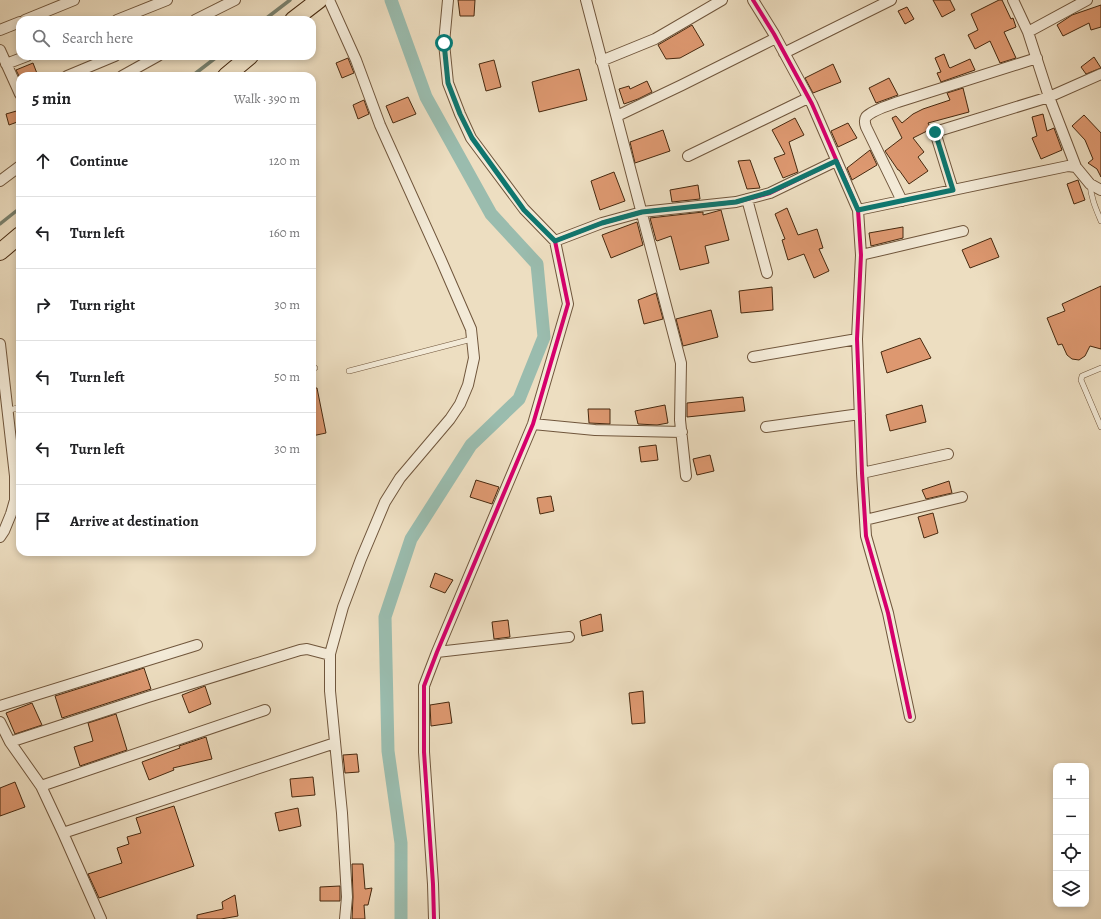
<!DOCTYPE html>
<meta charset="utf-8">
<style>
body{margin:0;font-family:Alegreya,serif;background:#f2f2f2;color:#202124}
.controls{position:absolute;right:12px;bottom:12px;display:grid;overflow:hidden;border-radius:8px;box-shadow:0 2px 6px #0003}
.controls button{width:36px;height:36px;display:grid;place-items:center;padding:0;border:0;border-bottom:1px solid #e0e0e0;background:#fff;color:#202124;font:20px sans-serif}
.stop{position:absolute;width:12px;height:12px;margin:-9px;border:3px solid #0f766e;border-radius:50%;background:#fff}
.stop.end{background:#0f766e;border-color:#fff;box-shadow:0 1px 4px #0008}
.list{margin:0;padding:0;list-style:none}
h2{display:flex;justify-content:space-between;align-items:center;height:52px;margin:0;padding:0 16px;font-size:17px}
h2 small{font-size:13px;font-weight:400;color:#757577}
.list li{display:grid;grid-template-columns:26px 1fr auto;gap:12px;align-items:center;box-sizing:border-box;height:72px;padding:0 16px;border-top:1px solid #e0e0e0}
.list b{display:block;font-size:15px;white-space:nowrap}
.list em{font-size:13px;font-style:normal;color:#757577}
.icon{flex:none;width:22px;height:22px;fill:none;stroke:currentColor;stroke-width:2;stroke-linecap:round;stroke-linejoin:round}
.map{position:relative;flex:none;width:1101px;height:919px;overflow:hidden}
.search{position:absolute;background:#fff;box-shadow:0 2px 6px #0003;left:16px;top:16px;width:300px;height:44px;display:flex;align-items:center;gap:10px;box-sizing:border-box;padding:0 14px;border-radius:12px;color:#757577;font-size:15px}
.panel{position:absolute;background:#fff;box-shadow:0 2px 6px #0003;left:16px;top:72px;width:300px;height:484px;border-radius:12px}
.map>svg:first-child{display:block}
</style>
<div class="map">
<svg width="1101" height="919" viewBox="0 0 1101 919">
<rect width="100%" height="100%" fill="#eddec1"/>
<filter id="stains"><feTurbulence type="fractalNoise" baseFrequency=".005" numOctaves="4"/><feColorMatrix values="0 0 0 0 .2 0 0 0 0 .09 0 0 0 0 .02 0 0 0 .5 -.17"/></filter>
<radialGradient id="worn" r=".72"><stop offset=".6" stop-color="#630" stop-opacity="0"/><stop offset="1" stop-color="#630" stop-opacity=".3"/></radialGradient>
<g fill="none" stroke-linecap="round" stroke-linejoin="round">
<!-- stream -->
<path stroke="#79816e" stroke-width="3.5" d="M264,20l26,-20
M192,76l26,-20
M0,224l20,-16"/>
<!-- canal -->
<path stroke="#9abcae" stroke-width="13" d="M391,0l35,97 65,117 46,50 7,73 -25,62 -48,46 -60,94 -26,78 3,134 13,92v76"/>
</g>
<!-- building -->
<path fill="#dd9870" stroke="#47290f" d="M458,0h17l-1,16h-14z
M933,0h17l5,10 -13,7z
M999,0h3l9,19 2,-1 3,9 -12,5 12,26 -16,5 -10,-22 -15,8 -7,-14 10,-5 -7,-16z
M1101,5v22l-10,3 -2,-7 -26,13 -6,-11 15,-10z
M907,7l7,12 -9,5 -7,-13z
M692,25l12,20 -24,13 -14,1 -8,-14z
M944,54l5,13 1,1 20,-9 5,11 -34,12 -4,-9 4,-1 -6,-14z
M1094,57l7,11 -15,6 -5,-7z
M348,58l6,15 -12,5 -6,-15z
M494,60l7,27 -15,4 -7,-27z
M33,63l5,13h-19l-3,-6z
M833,64l8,18 -28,11 -8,-15z
M579,69l8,31 -48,12 -7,-30z
M889,78l9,17 -22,8 -7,-15z
M647,81l5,11 -14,7 -14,5 -5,-15 10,-3 1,3z
M963,88l6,24 -41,11 2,4 -1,3 -16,8 11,14 -6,5 10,14 -19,13 -10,-14h-1l-13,-19 17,-13 -10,-20 4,-2 6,7 11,-9 10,-5 27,-9 -3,-7z
M408,97l8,17 -23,9 -7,-17z
M364,100l5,14 -11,5 -5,-14z
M20,110v11l-11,4 -3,-11z
M1043,114l4,17 7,-3 8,22 -21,9 -9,-21 5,-2 -5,-19z
M1084,115l17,18v44l-4,-8 -9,-6 5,-4 -8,-19 -13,-14z
M795,118l9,17 -15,7 9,30 -15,6 -9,-20 11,-4 -13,-24z
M848,123l9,15 -19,9 -7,-16z
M663,130l7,21 -35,12 -5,-21z
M870,150l7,15 -25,15 -5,-12z
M750,160l10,28 -13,1 -9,-28z
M614,172l11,29 -25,9 -9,-29z
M1078,180l7,20 -11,4 -7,-20z
M698,185l2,14 -28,3 -2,-12z
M787,208l11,27 19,-6 6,19 -4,1 10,22 -15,7 -10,-24 -16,6 -6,-20 3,-1 -10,-25z
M721,210l8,30 -24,6 4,17 -29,7 -9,-34 -14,5 -1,-1 -6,-22 53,-6v3z
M637,222l6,23 -32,13 -9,-23z
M903,227v11l-32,8 -2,-13z
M991,238l8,19 -29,11 -8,-18z
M1101,286v63l-11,-3 -5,10 -6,4 -7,-1 -5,-4 -5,-11 -4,1 -11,-27 18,-7 -3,-7z
M772,287l1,23 -32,3 -2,-22z
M656,293l7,26 -19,5 -6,-24z
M711,310l7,27 -35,9 -7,-27z
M920,338l11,20 -44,15 -6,-21z
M312,388h5l9,45 -14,3z
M743,397l2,14 -58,6v-14z
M665,405l3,18 -11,2 -19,-1 -3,-13z
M922,405l4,17 -36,9 -4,-16z
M588,409h22v15l-21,-1z
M656,445l2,15 -17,2 -2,-15z
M710,455l4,16 -17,4 -4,-16z
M476,480l23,7 -7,17 -22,-7z
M949,481l3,12 -26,6 -4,-9z
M551,496l3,15 -14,3 -3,-16z
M933,513l5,20 -14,5 -6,-21z
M435,573l18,7 -8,13 -15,-6z
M601,614l2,17 -21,5 -2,-15z
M508,620l2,17 -16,2 -2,-17z
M144,668l7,21 -89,29 -7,-22z
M205,686l6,18 -22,9 -7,-18z
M643,691l2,32 -13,1 -3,-31z
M449,702l3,21 -21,3 -1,-21z
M32,703l10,22 -27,9 -9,-21z
M116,714l11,36 -47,16 -6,-19 19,-6 -5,-18z
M206,737l6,22 -39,9 1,2 -25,10 -7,-18 38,-14 -1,-2z
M357,754l2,18 -14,1 -2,-18z
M313,777l2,18 -23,2 -2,-18z
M15,782l10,25 -25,9v-28z
M174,806l20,60 -95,32 -11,-24 34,-11 -5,-15 12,-4 -2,-7 14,-4 -5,-15z
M298,808l3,18 -22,5 -4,-18z
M352,864h11l2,25 7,-1 -4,17h-4l1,14h-13l1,-22z
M340,886v15h-20v-14z
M235,895l3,21 -17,3h-24v-4l26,-6 -1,-7z"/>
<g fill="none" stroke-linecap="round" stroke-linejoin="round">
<!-- lane casing -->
<g stroke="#70563c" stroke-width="6">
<path id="lane" d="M1090,184c1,14 6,25 11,37
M1101,368l-19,8 -1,4 20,47
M312,369l3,-1
M349,371l123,-32
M7,411l13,-4"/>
</g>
<!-- street casing -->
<g stroke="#70563c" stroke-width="12">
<path id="street" d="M329,0l27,60 24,65 61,135 30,69 3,29 -6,27 -8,19 -10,15 -50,59 -15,24 -24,57 -18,48 -13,47v37l12,122 5,84 -2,22
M448,0l-4,43 4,40 12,31 11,24 53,71 31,32
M586,0l95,363 -1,57 6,56
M753,0l21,34 38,70 46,106 3,45 -4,84 5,134 4,63 22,77 22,104
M1013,0l15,32 21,65 27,70
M25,20l49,-20
M117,20l50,-20
M195,20l40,-20
M0,30l20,-8
M1028,32l59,-32
M0,50l20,44
M784,53l107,-53
M601,61l54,-22 67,-39
M6,64l21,-8
M67,76l48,-20
M122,76l36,-20
M617,116l65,-31 94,-47
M688,156l120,-58
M0,181l20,-15
M953,190l-18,-58 114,-35 52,-23
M747,199l20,74
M902,201l-36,-74c-1,-3 -2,-7 0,-10 6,-7 24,-12 32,-15l139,-44
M858,210l210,-44 8,1 14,17 11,6
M861,255l102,-24
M0,344l15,132v24l-4,14 -7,17 -4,6
M753,357l104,-18
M533,424l62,6 87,2
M766,427l94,-13
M862,473l86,-19
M865,520l97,-23
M437,652l132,-15
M0,706l197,-61
M0,722l10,20 31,44 22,47 38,86
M10,742l138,-45 152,-47 7,-1 23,6
M41,786l224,-76
M63,833l272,-90
M434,919l-1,-35 -9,-132v-66l13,-34 96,-228 35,-120 -13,-63 47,-18 40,-11 94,-10 34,-9 66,-32"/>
</g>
<!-- primary casing -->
<g stroke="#47290f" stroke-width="18">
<path id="primary" d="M293,20l26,-20
M226,76l24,-20
M0,252l20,-17"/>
</g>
<!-- lane -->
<use href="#lane" stroke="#f3ead7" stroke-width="5"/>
<!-- street -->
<use href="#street" stroke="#f3ead7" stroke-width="10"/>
<!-- primary -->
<use href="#primary" stroke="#eddec1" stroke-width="16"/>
<!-- cycleway casing -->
<g stroke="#f3ead7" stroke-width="6">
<path id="cycleway" d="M753,0l21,34 38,70 46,106 3,45 -4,84 5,134 4,63 22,77 22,104
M434,919l-1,-35 -9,-132v-66l13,-34 96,-228 35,-120 -13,-63 47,-18 40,-11 94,-10 34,-9 66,-32"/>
</g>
<!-- cycleway -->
<use href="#cycleway" stroke="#d6006c" stroke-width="4"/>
</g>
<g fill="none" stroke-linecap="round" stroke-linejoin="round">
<!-- route -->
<path stroke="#0f766e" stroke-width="5" d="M444,43l4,40 12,31 12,24 52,72 31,31 47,-18 40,-11 94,-10 34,-10 66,-31 22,49 95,-20 -18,-58"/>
</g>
<rect width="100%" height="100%" filter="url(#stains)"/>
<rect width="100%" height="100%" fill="url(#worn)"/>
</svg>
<div class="controls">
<button>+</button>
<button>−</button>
<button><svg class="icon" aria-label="locate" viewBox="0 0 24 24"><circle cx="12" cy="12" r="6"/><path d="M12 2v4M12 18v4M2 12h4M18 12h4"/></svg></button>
<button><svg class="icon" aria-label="layers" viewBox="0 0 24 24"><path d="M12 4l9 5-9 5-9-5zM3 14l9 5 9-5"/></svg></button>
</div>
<div class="stop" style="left:444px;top:43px"></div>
<div class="stop end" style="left:935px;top:132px"></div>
<div class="search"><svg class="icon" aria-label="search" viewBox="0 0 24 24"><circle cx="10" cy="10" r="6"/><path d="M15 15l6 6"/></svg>Search here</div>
<section class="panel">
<h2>5 min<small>Walk · 390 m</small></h2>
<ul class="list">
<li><svg class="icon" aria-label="ahead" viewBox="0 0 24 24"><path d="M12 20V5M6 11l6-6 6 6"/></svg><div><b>Continue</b></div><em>120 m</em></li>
<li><svg class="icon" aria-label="left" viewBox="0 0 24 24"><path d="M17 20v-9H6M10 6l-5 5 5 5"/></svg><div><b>Turn left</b></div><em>160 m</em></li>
<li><svg class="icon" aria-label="right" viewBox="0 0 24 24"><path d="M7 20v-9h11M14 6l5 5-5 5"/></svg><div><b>Turn right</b></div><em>30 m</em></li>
<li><svg class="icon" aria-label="left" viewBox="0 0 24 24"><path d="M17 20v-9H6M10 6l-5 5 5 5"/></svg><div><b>Turn left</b></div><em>50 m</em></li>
<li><svg class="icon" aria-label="left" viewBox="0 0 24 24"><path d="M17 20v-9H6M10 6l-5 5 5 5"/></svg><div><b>Turn left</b></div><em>30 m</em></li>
<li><svg class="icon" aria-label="arrive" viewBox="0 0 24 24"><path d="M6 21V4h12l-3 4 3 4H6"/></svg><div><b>Arrive at destination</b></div></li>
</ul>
</section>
</div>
